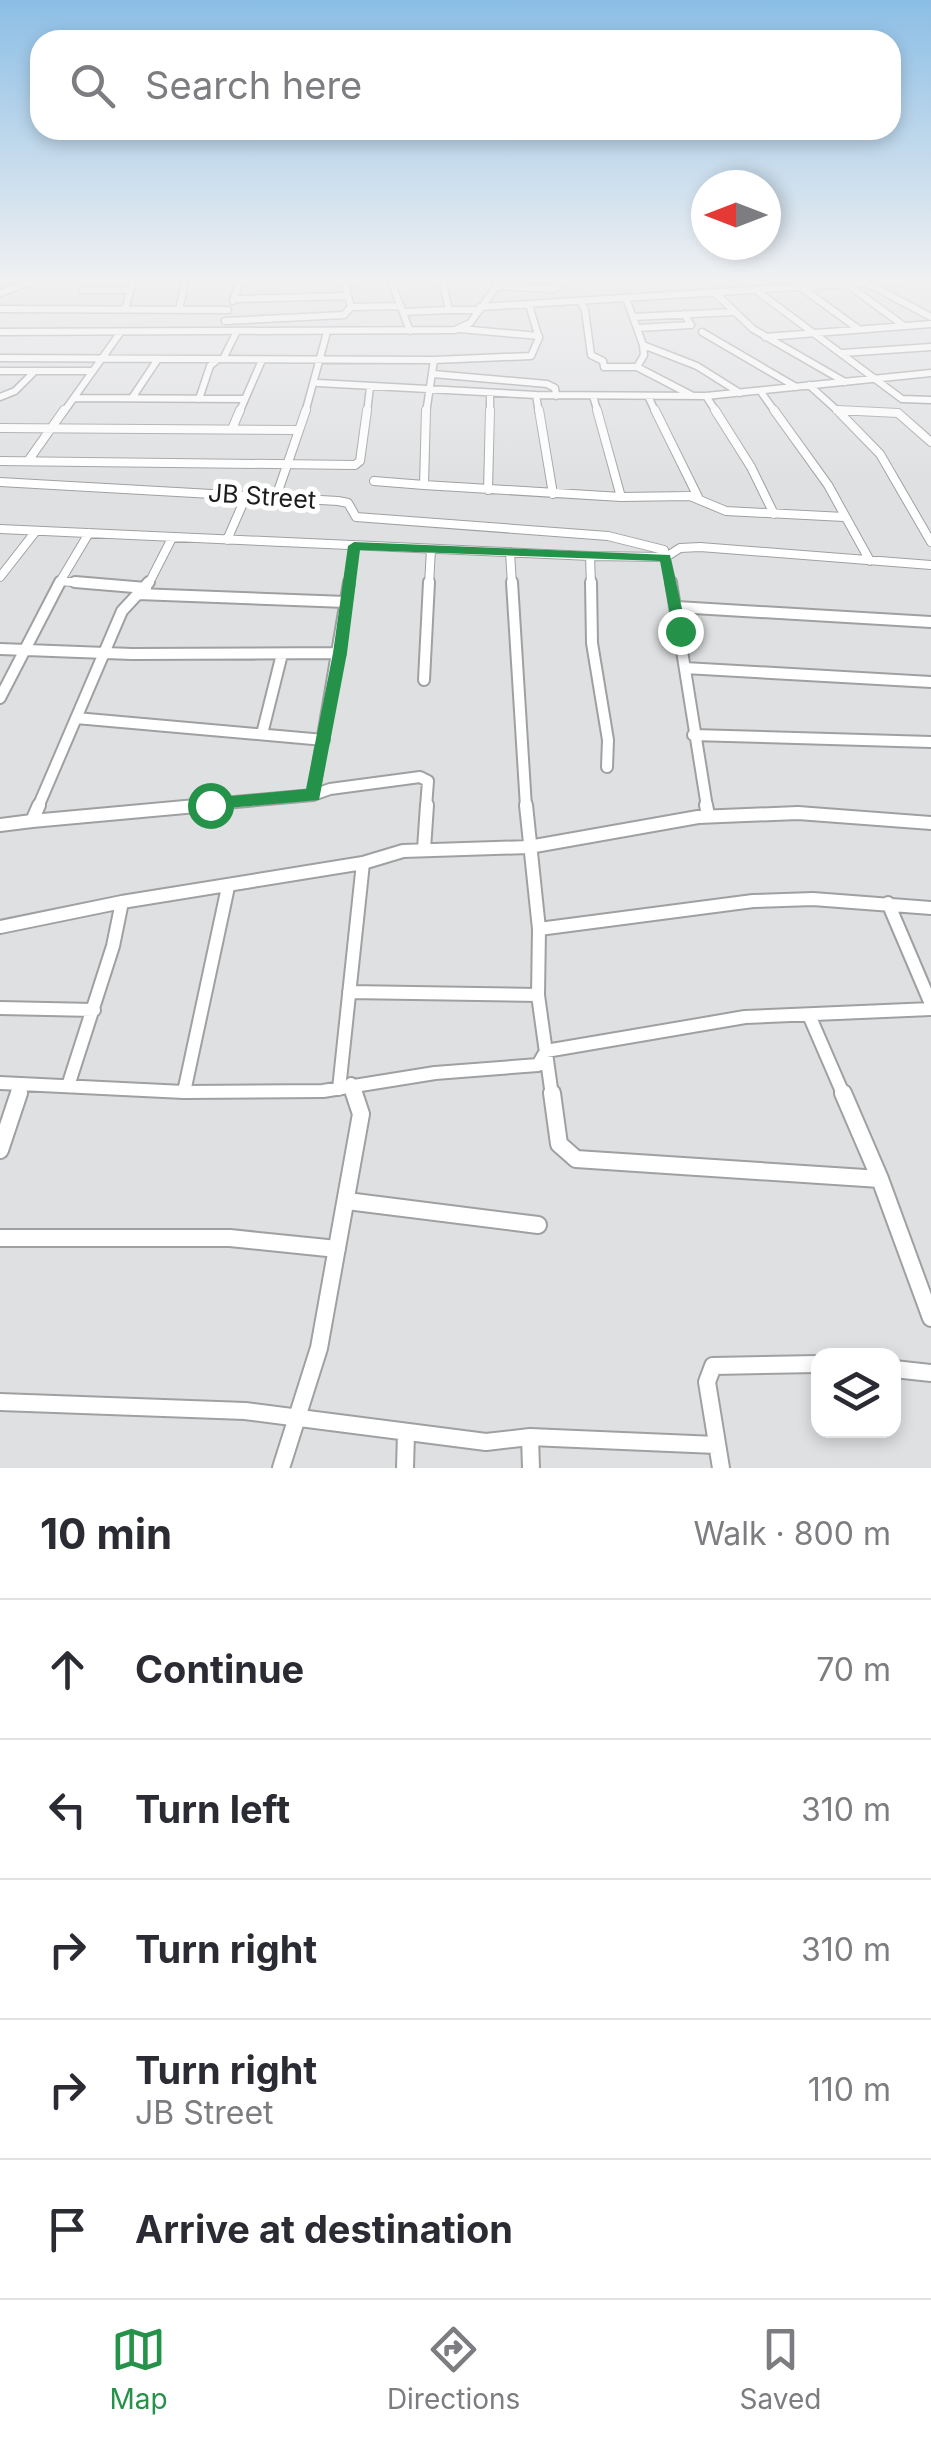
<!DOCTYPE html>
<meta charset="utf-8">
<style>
body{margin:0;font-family:Inter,sans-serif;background:#f2f2f3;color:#2b2b33}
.controls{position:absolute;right:30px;bottom:30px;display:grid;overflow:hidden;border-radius:20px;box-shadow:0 5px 15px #0003}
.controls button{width:90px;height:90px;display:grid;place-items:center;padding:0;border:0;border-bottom:2px solid #e1e1e2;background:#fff;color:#2b2b33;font:50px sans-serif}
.compass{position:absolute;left:691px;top:170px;width:90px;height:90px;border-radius:50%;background:#fff;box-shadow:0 5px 15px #0003;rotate:270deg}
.stop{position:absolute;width:30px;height:30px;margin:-22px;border:8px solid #25924a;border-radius:50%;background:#fff}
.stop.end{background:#25924a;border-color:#fff;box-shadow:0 2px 10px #0008}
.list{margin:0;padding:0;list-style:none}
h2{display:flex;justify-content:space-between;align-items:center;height:130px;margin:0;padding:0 40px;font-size:42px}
h2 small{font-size:32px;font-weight:400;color:#7c7c81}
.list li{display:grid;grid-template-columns:65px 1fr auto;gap:30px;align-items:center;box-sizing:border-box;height:140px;padding:0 40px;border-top:2px solid #e1e1e2}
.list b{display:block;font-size:38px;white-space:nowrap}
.list p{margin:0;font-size:32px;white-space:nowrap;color:#7c7c81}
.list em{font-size:32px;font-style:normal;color:#7c7c81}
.icon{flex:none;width:55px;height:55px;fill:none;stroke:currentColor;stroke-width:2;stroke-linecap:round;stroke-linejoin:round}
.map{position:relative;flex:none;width:931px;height:1468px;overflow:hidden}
.search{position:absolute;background:#fff;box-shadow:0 5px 15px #0003;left:30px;right:30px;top:30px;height:110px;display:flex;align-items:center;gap:25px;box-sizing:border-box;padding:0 35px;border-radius:30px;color:#7c7c81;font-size:38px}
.sheet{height:830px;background:#fff}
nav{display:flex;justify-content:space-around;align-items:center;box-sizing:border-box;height:140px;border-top:2px solid #e1e1e2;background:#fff;font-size:28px;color:#7c7c81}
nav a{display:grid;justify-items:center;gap:5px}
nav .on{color:#25924a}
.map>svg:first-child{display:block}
</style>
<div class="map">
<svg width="931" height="1468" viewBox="0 0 931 1468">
<rect width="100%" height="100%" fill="#dfe0e2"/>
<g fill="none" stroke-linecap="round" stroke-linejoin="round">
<!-- street-far4 casing -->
<g stroke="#9fa0a2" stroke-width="9">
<path id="street-far4" d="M390,279l20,52
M442,279l7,31h29
M241,280l17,-1
M345,282l33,-3
M867,283l64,34
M847,284l57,42
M498,286l55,3 14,-10
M802,288l55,40
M83,290h47
M757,291l145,108 29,1
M0,293l38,-14
M715,293l38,36 92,53
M626,298l17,47 54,21 43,27
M234,299l113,-3
M233,301l8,-22
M580,301l5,9 6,45 12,6 1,6h33l7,-12 -1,-10
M351,307l50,-1
M480,307l446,-28
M0,309l228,1
M125,309l9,-30
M179,309l7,-30
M404,312l45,-2
M633,317l100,-5
M225,321l119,-6 7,-8 -7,-28
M637,328l54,-3 -7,-11
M460,329l79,7
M0,332l455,-2 15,-7 32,-44
M702,332l94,55
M765,337l166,-13
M843,353l88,-6
M0,358l434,2 97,-4 8,-18 -10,-33
M223,359l13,-26
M637,367l54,28
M0,371h93
M433,374l114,10 8,4 1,8
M318,383l218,12 170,1 225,-23
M809,385l31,28
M761,392l15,21
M536,395l3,18
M593,396l5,17
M648,396l8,17
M706,396l11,17
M0,397l15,-6 19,-19
M74,398l171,1
M132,398l26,-39
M199,399l11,-33 7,-6
M63,413l57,-80
M239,413l23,-53
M305,413l22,-81
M367,413l3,-26
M426,413l8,-53
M490,413v-20"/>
</g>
<!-- street-far3 casing -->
<g stroke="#9fa0a2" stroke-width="10">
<path id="street-far3" d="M426,410l-2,75 197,12 69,-1 36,15 118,6
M539,410l14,84
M597,410l24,87
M655,410l43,87
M715,410l36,57 23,47
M774,410l54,75 42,76
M837,410l61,3 33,29
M840,413l40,41 51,88
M0,428l297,2
M232,429l8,-19
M0,461l355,4 5,-4 7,-51
M28,461l36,-51
M374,481l50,4
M0,482l338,19 10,2 8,14 252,19 56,14 8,35
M488,490l2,-80
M276,497l30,-87
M0,529l590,27 76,1 14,-9 20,-1 231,18
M227,540l20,-46
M510,552l2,33
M590,556l1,29
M0,577l36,-46
M60,581l46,4
M58,585l31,-52
M148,585l24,-47
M349,585l5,-39
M429,585l2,-36"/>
</g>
<!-- street-far2 casing -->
<g stroke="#9fa0a2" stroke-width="14">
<path id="street-far2" d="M75,582l71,6
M512,582l14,225
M591,582l1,61 16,97 -1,27
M671,582l36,225
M138,594l208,8
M677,607l254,15
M0,649l132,5 208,-1
M685,668l246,14
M424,680l5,-98
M0,698l60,-116
M76,718l248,22
M262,734l20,-80
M693,735l238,7
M313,795l36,-213
M38,807l84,-196 27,-29
M180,807l133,-12 17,-6 90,-12 8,4 -2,26"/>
</g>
<!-- street-far1 casing -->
<g stroke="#9fa0a2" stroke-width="16">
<path id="street-far1" d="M39,805l-7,16 175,-16
M526,805l13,124 -1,66 14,101
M706,805l2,10
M0,825l32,-4
M424,849l3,-44
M888,903l43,101
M0,927l122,-25 241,-39 40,-12 126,-4 169,-30 100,-4 133,10
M539,929l214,-28 60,-2 118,9
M349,992l189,3
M0,1008l94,2
M809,1015l35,81
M0,1083l184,9 139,-1 112,-18 103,-8 8,-14 199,-34 186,-8
M351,1084l4,12
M68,1086l45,-140 9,-44
M339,1089l24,-226
M184,1092l44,-205
M18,1096l4,-12"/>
</g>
<!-- street casing -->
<g stroke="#9fa0a2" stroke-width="20">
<path id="street" d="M552,1093l7,51 17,15 304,20
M843,1093l37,86 51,139
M0,1150l19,-57
M347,1201l191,24
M0,1238h230l107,11
M894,1369l37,4
M0,1402l245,9 241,31 44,-5 186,8
M530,1437l1,31
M281,1468l38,-120 42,-234 -7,-21
M405,1468l1,-35
M721,1468l-14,-86 6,-16 105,-2"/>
</g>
<!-- street-far4 -->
<use href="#street-far4" stroke="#fff" stroke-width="6"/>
<!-- street-far3 -->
<use href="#street-far3" stroke="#fff" stroke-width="8"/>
<!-- street-far2 -->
<use href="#street-far2" stroke="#fff" stroke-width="10"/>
<!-- street-far1 -->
<use href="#street-far1" stroke="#fff" stroke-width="12"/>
<!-- street -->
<use href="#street" stroke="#fff" stroke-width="16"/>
</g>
<!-- sky -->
<linearGradient id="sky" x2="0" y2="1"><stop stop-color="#8bbee5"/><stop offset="0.58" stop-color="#f1f1f2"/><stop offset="1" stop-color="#f1f1f2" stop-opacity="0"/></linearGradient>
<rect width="931" height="484" fill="url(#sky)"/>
<!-- route -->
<path fill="#25924a" d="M354,542l316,13 17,76 -7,4 -7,-4 -13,-70 -300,-11 -13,103 -28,147 -115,10v-10l6,-2 96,-9 27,-136 15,-107z"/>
<g text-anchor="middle" stroke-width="10" stroke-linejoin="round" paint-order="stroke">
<!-- street labels -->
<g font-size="25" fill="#1d1d1e" stroke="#fff">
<text transform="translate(262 496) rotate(4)" y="9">JB Street</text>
</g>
</g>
</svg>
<div class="controls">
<button><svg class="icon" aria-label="layers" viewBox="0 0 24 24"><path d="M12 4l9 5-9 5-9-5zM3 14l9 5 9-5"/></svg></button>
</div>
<svg class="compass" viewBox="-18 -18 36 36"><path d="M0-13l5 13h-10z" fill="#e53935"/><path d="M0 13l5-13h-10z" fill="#7c7c81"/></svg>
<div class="stop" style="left:210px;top:805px"></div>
<div class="stop end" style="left:680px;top:631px"></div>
<div class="search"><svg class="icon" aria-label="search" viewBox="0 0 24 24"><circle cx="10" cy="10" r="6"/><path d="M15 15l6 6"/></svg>Search here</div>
</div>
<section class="sheet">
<h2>10 min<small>Walk · 800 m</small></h2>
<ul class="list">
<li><svg class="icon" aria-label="ahead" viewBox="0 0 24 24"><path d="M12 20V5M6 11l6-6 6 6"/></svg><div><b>Continue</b></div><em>70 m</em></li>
<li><svg class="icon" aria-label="left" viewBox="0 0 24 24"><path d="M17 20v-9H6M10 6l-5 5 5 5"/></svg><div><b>Turn left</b></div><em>310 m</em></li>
<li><svg class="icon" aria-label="right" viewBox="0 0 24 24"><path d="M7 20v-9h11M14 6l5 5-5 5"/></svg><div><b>Turn right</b></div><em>310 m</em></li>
<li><svg class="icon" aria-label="right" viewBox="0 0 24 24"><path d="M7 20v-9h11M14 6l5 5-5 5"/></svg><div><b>Turn right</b><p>JB Street</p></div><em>110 m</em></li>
<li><svg class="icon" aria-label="arrive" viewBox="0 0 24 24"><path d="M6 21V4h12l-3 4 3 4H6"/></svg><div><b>Arrive at destination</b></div></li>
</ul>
</section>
<nav>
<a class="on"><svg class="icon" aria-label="map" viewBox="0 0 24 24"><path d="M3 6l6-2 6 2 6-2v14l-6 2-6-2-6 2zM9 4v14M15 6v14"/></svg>Map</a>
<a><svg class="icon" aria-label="directions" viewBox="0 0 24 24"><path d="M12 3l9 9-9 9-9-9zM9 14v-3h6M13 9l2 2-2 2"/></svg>Directions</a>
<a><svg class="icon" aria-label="saved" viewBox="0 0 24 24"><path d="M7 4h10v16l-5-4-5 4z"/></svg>Saved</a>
</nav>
